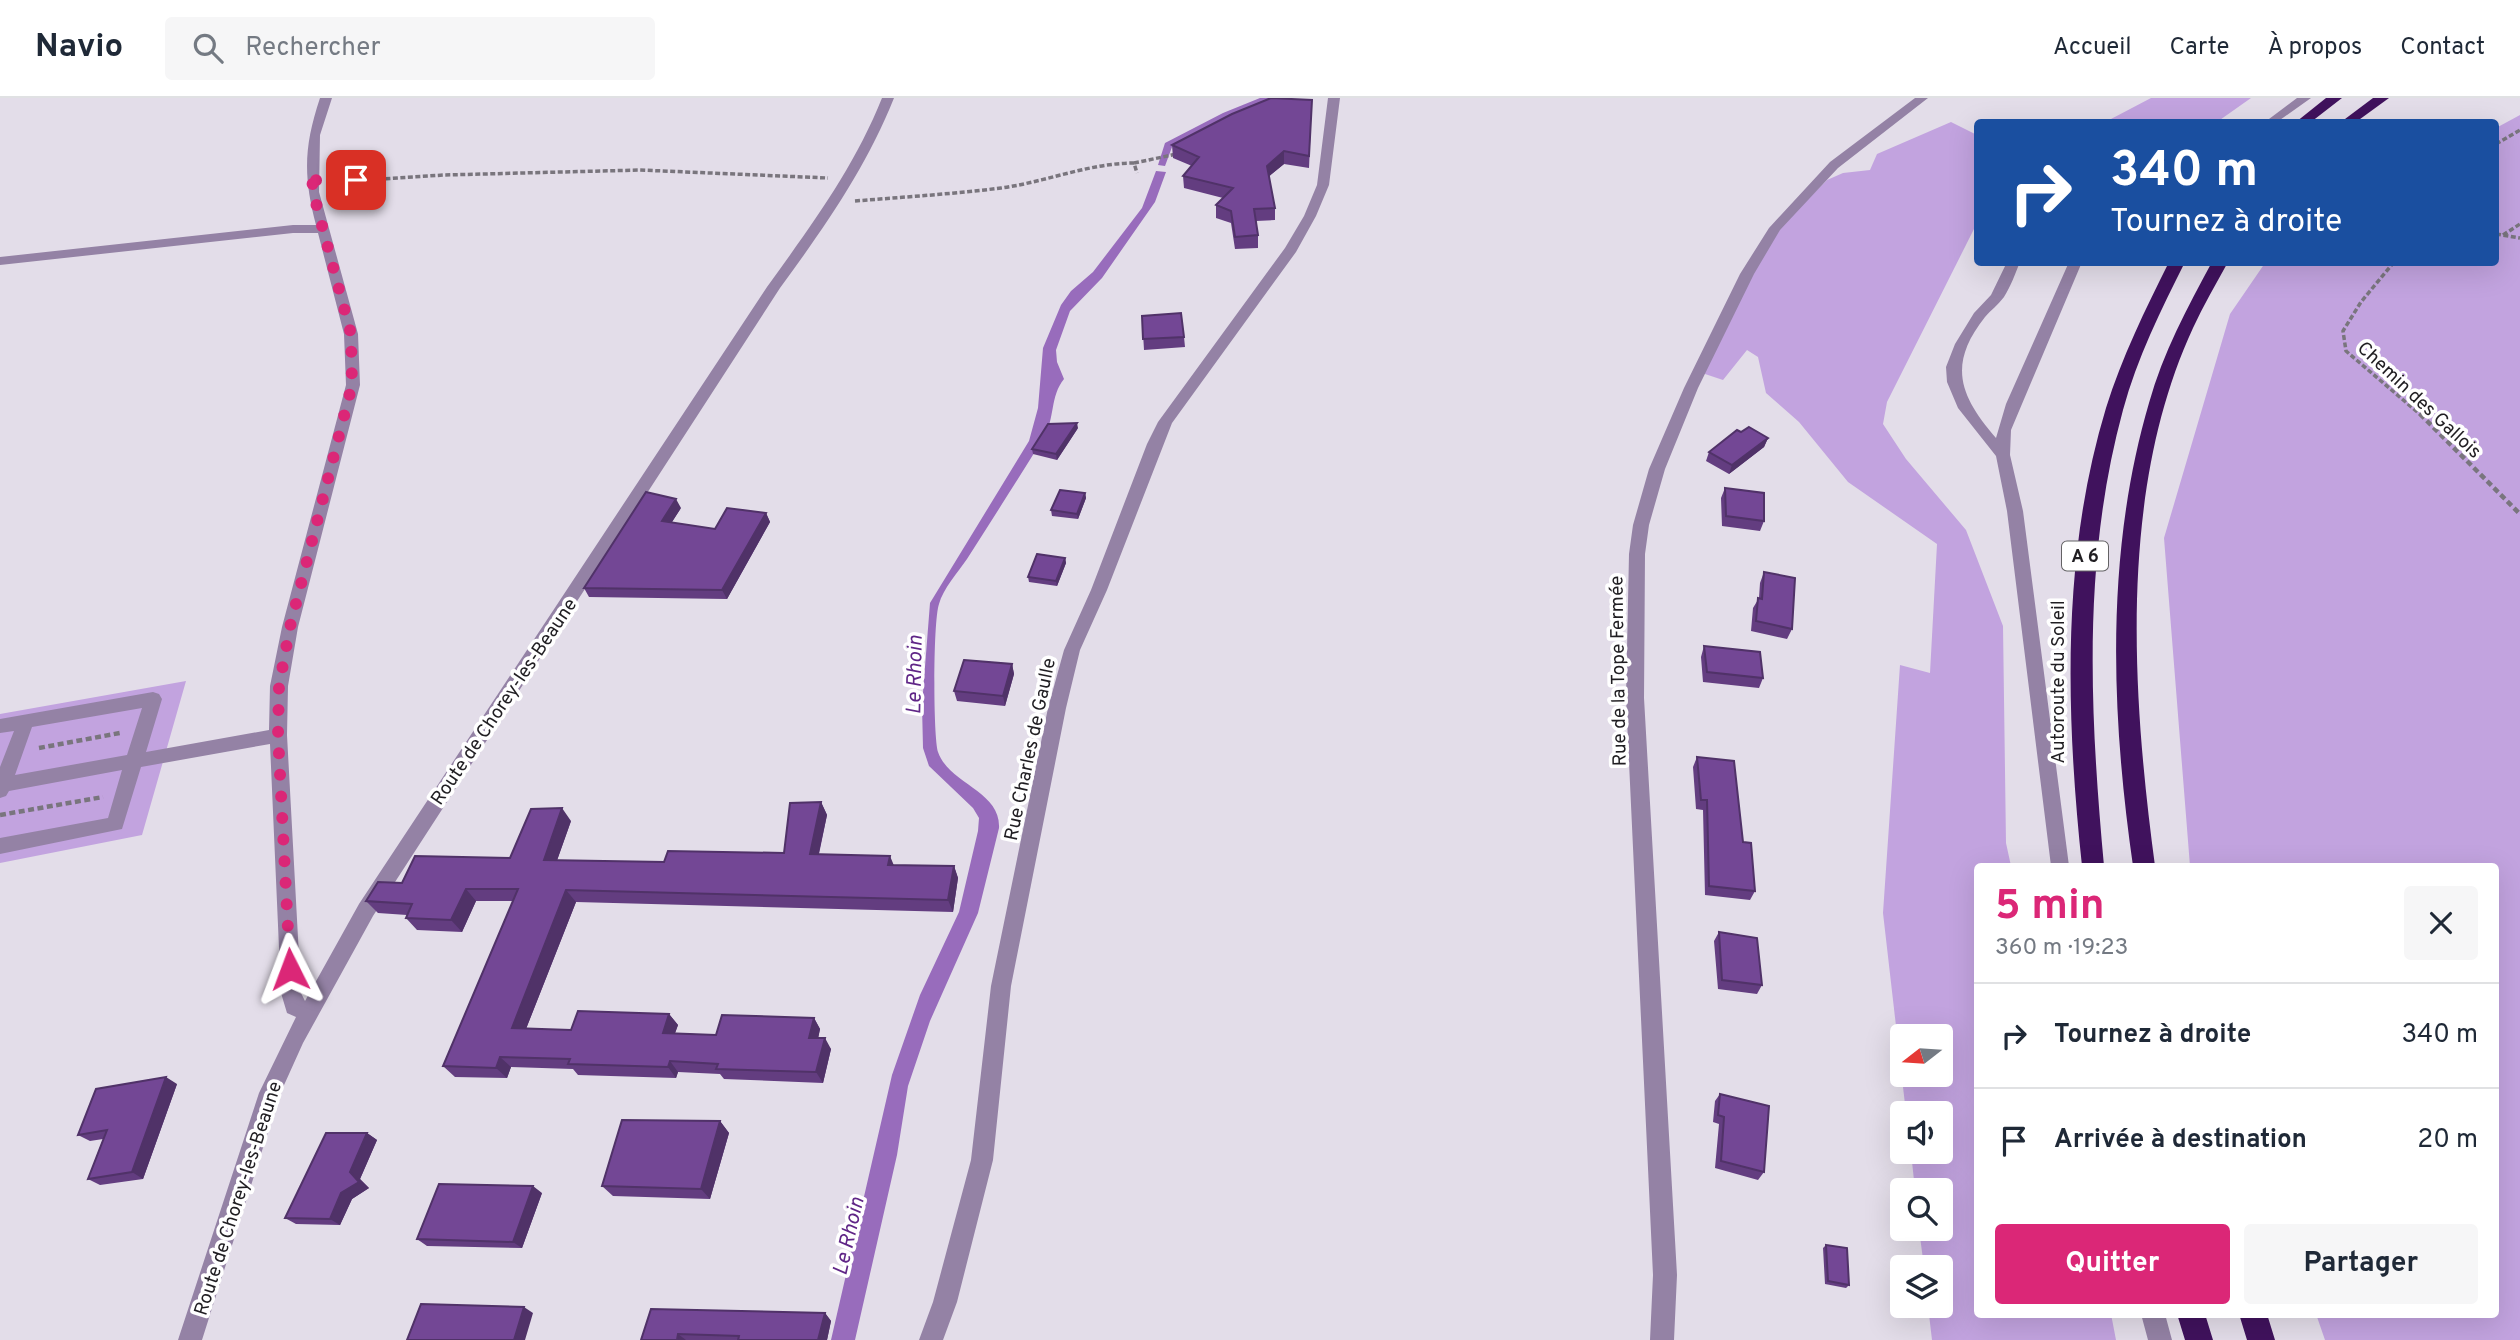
<!DOCTYPE html>
<html lang="fr">
<meta charset="utf-8">
<style>
:root{--surface:#fff;--page:#f6f6f7;--text:#1f2937;--muted:#747a83;--line:#e0e1e3;--accent:#db2777}
body{margin:0;font-family:Overpass,sans-serif;background:var(--page);color:var(--text);height:100vh;display:flex;flex-direction:column;font-size:26px;white-space:nowrap}
*{box-sizing:border-box;margin:0}
p{font-size:23px;color:var(--muted)}
.icon{flex:none;width:38px;height:38px;fill:none;stroke:currentColor;stroke-width:2;stroke-linecap:round;stroke-linejoin:round}
.map{position:relative;flex:1;overflow:hidden}
.side{position:absolute;left:1974px;top:765px;width:525px;height:455px;display:flex;flex-direction:column;background:var(--surface);border-radius:7px;box-shadow:0 7px 28px #0002}
.side>*{flex:none}
.top-card{position:absolute;left:1974px;top:21px;width:525px;height:147px;border-radius:7px;box-shadow:0 7px 28px #0002;background:#1a4fa0;color:#fff;overflow:hidden}
.needle{width:46px;rotate:253deg}
.tools{position:absolute;left:1890px;top:926px;display:grid;gap:14px}
.tools a{display:grid;place-items:center;width:63px;height:63px;border-radius:7px;background:var(--surface);box-shadow:0 7px 28px #0002;font-size:35px}
.pin{position:absolute;display:grid;place-items:center;width:60px;height:60px;color:#fff;margin:-30px;border-radius:14px;box-shadow:0 4px 10px #0006}
.me{position:absolute;width:77px;margin:-38px;rotate:357deg;stroke-linejoin:round;filter:drop-shadow(0 0 5px #0008)}
.turn{display:flex;align-items:center;gap:24px;height:147px;padding:0 21px;font-size:32px}
.turn .icon{width:91px;height:91px;stroke-width:2.5}
.turn b{display:block;font-size:49px;line-height:60px}
.round{display:grid;place-items:center;flex:none;width:74px;height:74px;border-radius:7px;background:var(--page)}
.headline{display:flex;align-items:center;justify-content:space-between;height:119px;padding:0 21px}
h1{font-size:42px;font-weight:700;line-height:52px;color:var(--accent)}
.primary-button{display:flex;gap:14px;margin-top:auto;padding:14px 21px}
.primary-button a{flex:1;height:80px;border-radius:7px;background:var(--accent);color:#fff;font-size:28px;font-weight:700;line-height:80px;text-align:center}
.primary-button a+a{background:var(--page);color:var(--text)}
ul{padding:0;list-style:none}
li{display:flex;align-items:center;gap:21px;height:105px;padding:0 21px;border-top:2px solid var(--line)}
li div{flex:1}
li b{display:block;font-size:26px}
li em{font-style:normal}
header{display:flex;align-items:center;gap:42px;box-sizing:border-box;height:98px;padding:0 35px;background:var(--surface);border-bottom:2px solid var(--line)}
header strong{font-size:33px}
nav{display:flex;gap:38px;margin-inline-start:auto;font-size:24px}
.search{width:490px;height:63px;background:var(--page);display:flex;align-items:center;gap:18px;box-sizing:border-box;padding:0 24px;border-radius:7px;color:var(--muted);font-size:26px}
.map>svg:first-child{display:block}
.green{fill:#c2a3df;fill-rule:evenodd}
.water{fill:#986cbc}
.lines{fill:none;stroke-linecap:round;stroke-linejoin:round}
.path-far1{stroke:#79757d;stroke-width:3.5;stroke-dasharray:5 2.5;stroke-linecap:butt}
.path{stroke:#79757d;stroke-width:4.5;stroke-dasharray:6 3.5;stroke-linecap:butt}
.minor{fill:#9482a5;fill-rule:evenodd}
.highway{fill:#40125d;fill-rule:evenodd}
.wall{fill:#633d80}
.shaded-wall{fill:#503268}
.building{fill:#734795;stroke:#503268;stroke-width:2}
.route{stroke:#db2777;stroke-width:12;stroke-dasharray:0 21.6}
.labels{text-anchor:middle;stroke-width:7;stroke-linejoin:round;paint-order:stroke}
.shield{fill:#fff;stroke:#636264;stroke-width:2}
.shield-label{font-size:18px;font-weight:bold;fill:#201e22}
.street-label{font-size:19px;fill:#201e22;stroke:#fff}
.water-label{font-size:21px;font-style:italic;fill:#602687;stroke:#fff}
</style>
<header>
<strong>Navio</strong>
<div class="search"><svg class="icon" aria-label="search" viewBox="0 0 24 24"><circle cx="10" cy="10" r="6"/><path d="M15 15l6 6"/></svg>Rechercher</div>
<nav><a>Accueil</a><a>Carte</a><a>À propos</a><a>Contact</a></nav>
</header>
<div class="map">
<svg width="2520" height="1242" viewBox="0 0 2520 1242">
<rect width="100%" height="100%" fill="#e3dde9"/>
<path class="green" d="M2151 0H2251L2217 24H2094L2111 21Z
M2520 17V1242H2325L2316 1216H2496V768H2190L2164 440 2230 216 2265 165 2496 164V30Z
M1951 24 1977 37V125L1887 304 1883 326 1906 361 1966 432 2003 528 2006 745 2011 768H1978V1216H2111L2116 1242H1932L1928 1208H1941V1169H1924L1919 1131 1941 1130V1092H1915L1911 1054H1941V1015H1906L1883 815 1900 567 1930 575 1937 446 1848 384 1799 324 1766 295 1758 259 1747 252 1723 282 1702 275 1774 135 1827 82 1843 75 1870 72 1877 56ZM1902 938H1941V976H1902Z
M186 583 142 737 0 765V616Z"/>
<path class="water" d="M1260 0H1288L1179 43 1172 49 1165 68 1158 67 1165 45 1223 15Z
M1156 73 1166 74 1155 104 1102 180 1070 213 1056 252 1057 264 1064 281C1050 298 1055 321 1044 339 1019 380 993 420 967 461 958 474 943 491 939 506 933 523 933 637 938 654 949 686 1001 693 999 730L978 815 930 923 908 988 897 1057 855 1242H831L892 977 920 897 959 814 978 733 979 720 973 710 929 668 923 650 922 607 930 505 1029 343 1038 310 1043 250 1061 207 1071 193 1093 174 1142 110Z"/>
<g class="lines">
<path class="path-far1" d="M2496 46 2520 32
M1134 65 1177 56
M333 84 444 77 640 72 828 80
M855 103C904 99 953 96 1001 90 1046 84 1089 65 1134 65L1137 75
M2496 136 2520 140
M2503 137 2520 126
M2394 164 2361 204 2343 233 2346 253 2422 318"/>
<path class="path" d="M2420 316 2520 416
M39 650 120 635
M0 717 103 699"/>
<path class="minor" d="M320 0H332L320 37 319 94 358 236 360 287 298 529 288 588 287 637 301 895 305 903 359 806 767 189C811 128 854 70 882 0H894C866 70 824 130 780 190L373 818 303 945 280 996 202 1242H178L259 995 296 919 287 915 281 895 270 646 141 669 122 731 0 756V740L108 720 122 672 9 693 6 698 0 700V669L14 633 0 635V621L153 594 159 596 162 601 146 654 269 632 270 588 282 529 346 287 344 236 318 135H293L0 167V159L293 127H316C303 78 304 48 320 0ZM142 610 127 657 15 677 32 629Z
M1328 0H1340L1329 87 1316 118 1296 154 1172 325 1107 492 1080 552 1066 610 1011 888 993 1062 957 1204 943 1242H919L933 1204 971 1062 991 888 1048 610 1064 552 1091 492 1147 346 1158 324 1285 150 1304 118 1317 87Z
M1915 0H1928L1838 70 1780 132 1754 176 1698 290 1665 371 1649 427 1645 456 1644 600 1677 1177 1674 1242H1650L1653 1177 1626 600 1629 456 1633 427 1649 371 1684 290 1740 176 1769 130 1830 64Z
M2297 0H2311L2277 24H2265Z
M2007 164H2020C2015 176 2011 188 2004 199 1998 207 1991 212 1985 219 1947 267 1960 298 1996 340L2006 306 2069 164H2082L2011 332 2010 357 2023 413 2069 768H2051L2007 413 1996 358 1958 310 1947 284 1946 269 1955 246 1974 215 1991 197Z
M2141 1216H2165L2172 1242H2148Z"/>
<path class="highway" d="M2326 0H2342L2311 24H2296Z
M2373 0H2389L2356 24H2341Z
M2169 164H2185C2161 212 2137 260 2123 312 2082 462 2090 615 2104 768H2082C2066 617 2061 458 2106 310 2122 259 2145 212 2169 164Z
M2212 164H2228C2216 186 2203 208 2193 230 2118 392 2132 596 2155 768H2133C2111 615 2105 455 2149 305 2163 255 2187 210 2212 164Z
M2177 1216H2205L2213 1242H2185Z
M2239 1216H2267L2275 1242H2247Z"/>
</g>
<path class="wall" d="M1312 2 1309 70 1284 66 1269 78 1275 110V122L1256 123 1258 137V150L1235 151 1231 125 1216 120V107L1223 100 1184 90 1183 78 1192 68 1173 60 1172 47Z
M1142 218 1184 239 1185 249 1144 252Z
M1078 330 1057 362 1033 356 1032 351Z
M1768 340 1764 349 1729 376 1706 363 1709 354Z
M1725 390 1764 423 1760 433 1722 428 1721 400Z
M1085 395 1086 400 1078 421 1052 418 1051 412Z
M681 410 671 425 715 431 766 415 770 424 727 501 589 499 584 490Z
M1065 460 1066 465 1057 488 1029 484 1028 479Z
M1764 474 1792 531 1787 541 1751 533 1753 510 1759 500 1760 485Z
M1704 548 1763 580 1759 590 1703 584 1701 559Z
M1012 566 1014 576 1005 608 957 603 954 593Z
M1697 659 1743 744 1755 793 1750 802 1705 797 1703 712 1696 711 1693 669Z
M821 704 827 717 819 756 894 767 954 768 958 780 953 814 576 804 526 931 571 932 669 916 678 927 675 935 716 937 814 920 820 931 818 940 831 951 823 985 724 981 720 976 678 974 676 980 578 977 573 971 511 969 507 980 455 979 443 968 513 803H476L462 834 417 832 406 820 407 817 378 815 366 803 402 785 510 760 571 723 557 762 664 764 784 755Z
M1719 834 1762 887 1757 896 1718 891 1714 843Z
M177 986 143 1081 100 1087 88 1081 103 1041 90 1043 78 1037Z
M1720 996 1764 1074 1758 1082 1715 1070 1719 1026 1713 1024 1715 1003Z
M720 1023 729 1035 710 1101 613 1098 602 1088Z
M367 1035 377 1042 360 1081 369 1090 352 1101 340 1127 296 1126 285 1120Z
M542 1095 522 1150 427 1148 417 1141Z
M1826 1147 1849 1187 1846 1190 1825 1186 1823 1150Z
M825 1215 831 1223 827 1242H641Z"/>
<path class="shaded-wall" d="M1284 53V66L1267 80V68Z
M1077 325 1078 330 1057 362 1056 356Z
M1768 340 1764 349 1729 376 1732 367Z
M1085 395 1086 400 1078 421 1077 416Z
M676 401 681 410 667 432 662 423Z
M766 415 770 424 727 501 722 492Z
M1065 460 1066 465 1057 488 1056 483Z
M1012 566 1014 576 1005 608 1003 598Z
M821 704 827 717 816 768 810 756Z
M562 710 571 723 553 774 544 762Z
M890 758 895 770 888 767Z
M954 768 958 780 953 814 948 802Z
M466 791 476 803 462 834 451 822Z
M566 792 576 804 522 941 512 930Z
M669 916 678 927 671 946 663 935Z
M814 920 820 931 816 951 809 940Z
M825 940 831 951 823 985 816 974Z
M500 959 511 969 507 980 496 970Z
M670 963 678 974 676 980 668 969Z
M166 979 177 986 143 1081 132 1074Z
M720 1023 729 1035 710 1101 701 1091Z
M367 1035 377 1042 360 1081 369 1090 352 1101 340 1127 330 1121Z
M533 1088 542 1095 522 1150 513 1144Z
M524 1209 533 1215 525 1242H514Z
M825 1215 831 1223 827 1242H818Z
M678 1236 686 1242H677Z"/>
<path class="building" d="M1271 0 1312 2 1309 58 1284 53 1267 68 1275 110 1254 111 1258 137 1235 139 1231 113 1216 107 1233 90 1183 78 1199 59 1172 47 1232 16Z
M1181 215 1184 239 1143 241 1142 218Z
M1077 325 1056 356 1032 351 1048 326Z
M1749 329 1768 340 1732 367 1709 354 1737 332 1741 334Z
M1725 390 1764 395V423L1726 418Z
M1060 392 1085 395 1077 416 1051 412Z
M646 394 676 401 662 423 715 431 727 410 766 415 722 492 584 490Z
M1037 456 1065 460 1056 483 1028 479Z
M1764 474 1795 480 1792 531 1756 523 1758 500 1762 501Z
M1704 548 1760 554 1763 580 1707 574Z
M964 562 1012 566 1003 598 954 593Z
M1697 659 1734 663 1743 744 1751 745 1755 793 1709 788 1707 702H1701Z
M821 704 810 756 890 758 888 767 954 768 948 802 566 792 512 930 571 932 578 913 669 916 663 935 716 937 722 917 814 920 809 940H825L816 974 716 971 718 966 670 963 668 969 568 966 570 961 500 959 496 970 443 968 518 791H466L451 822 406 820 412 806 366 803 378 784 402 785 415 758 510 760 531 711 562 710 544 762 664 764 668 753 784 755 790 705Z
M1719 834 1757 840 1762 887 1722 882Z
M166 979 132 1074 88 1081 107 1032 78 1037 96 991Z
M1720 996 1769 1008 1764 1074 1721 1063 1724 1019 1718 1017Z
M622 1022 720 1023 701 1091 602 1088Z
M326 1035H367L350 1074 359 1084 341 1095 330 1121 285 1120Z
M439 1086 533 1088 513 1144 417 1141Z
M1826 1147 1847 1150 1849 1187 1828 1183Z
M421 1206 524 1209 514 1242H407Z
M651 1211 825 1215 818 1242H738L739 1238 678 1236 677 1242H641Z"/>
<g class="lines">
<path class="route" d="M290 871 278 637 279 588 290 529 352 287 351 236 313 94 312 74 315 82 319 83 356 82"/>
</g>
<g class="labels">
<rect class="shield" x="2062" y="443.5" width="46" height="29" rx="5"/>
<g class="shield-label">
<text x="2085" y="464">A 6</text>
</g>
<g class="street-label">
<text transform="translate(2420 301) rotate(43)" y="7">Chemin des Gallois</text>
<text transform="translate(1617 573) rotate(-91)" y="7">Rue de la Tope Fermée</text>
<text transform="translate(2057 584) rotate(-90)" y="7">Autoroute du Soleil</text>
<text transform="translate(503 603) rotate(-56)" y="7">Route de Chorey-les-Beaune</text>
<text transform="translate(1029 651) rotate(-78)" y="7">Rue Charles de Gaulle</text>
<text transform="translate(237 1100) rotate(-72)" y="7">Route de Chorey-les-Beaune</text>
</g>
<g class="water-label">
<text transform="translate(914 577) rotate(-89)" y="7">Le Rhoin</text>
<text transform="translate(848 1138) rotate(-77)" y="7">Le Rhoin</text>
</g>
</g>
</svg>
<div class="tools">
<a><svg class="needle" viewBox="-14 -14 28 28"><path d="M0-13l5 13h-10z" fill="#e53935"/><path d="M0 13l5-13h-10z" fill="#747a83"/></svg></a>
<a><svg class="icon" aria-label="sound" viewBox="0 0 24 24"><path d="M4 9h4l5-4v14l-5-4H4zM17 9q2 3 0 6"/></svg></a>
<a><svg class="icon" aria-label="search" viewBox="0 0 24 24"><circle cx="10" cy="10" r="6"/><path d="M15 15l6 6"/></svg></a>
<a><svg class="icon" aria-label="layers" viewBox="0 0 24 24"><path d="M12 4l9 5-9 5-9-5zM3 14l9 5 9-5"/></svg></a>
</div>
<div class="pin" style="left:356px;top:82px;background:#d93025"><svg class="icon" aria-label="arrive" viewBox="0 0 24 24"><path d="M6 21V4h12l-3 4 3 4H6"/></svg></div>
<svg class="me" style="left:290px;top:871px" viewBox="-20 -20 40 40"><path d="M0-17L14 15 0 8-14 15z" fill="#db2777" stroke="#fff" stroke-width="4"/></svg>
<div class="top-card">
<div class="turn"><svg class="icon" aria-label="right" viewBox="0 0 24 24"><path d="M7 20v-9h11M14 6l5 5-5 5"/></svg><div><b>340 m</b>Tournez à droite</div></div>
</div>
<section class="side">
<div class="headline"><div><h1>5 min</h1><p>360 m · 19:23</p></div><a class="round"><svg class="icon" aria-label="close" viewBox="0 0 24 24"><path d="M6 6l12 12M18 6L6 18"/></svg></a></div>
<ul>
<li><svg class="icon" aria-label="right" viewBox="0 0 24 24"><path d="M7 20v-9h11M14 6l5 5-5 5"/></svg><div><b>Tournez à droite</b></div><em>340 m</em></li>
<li><svg class="icon" aria-label="arrive" viewBox="0 0 24 24"><path d="M6 21V4h12l-3 4 3 4H6"/></svg><div><b>Arrivée à destination</b></div><em>20 m</em></li>
</ul>
<div class="primary-button"><a>Quitter</a><a>Partager</a></div>
</section>
</div>
